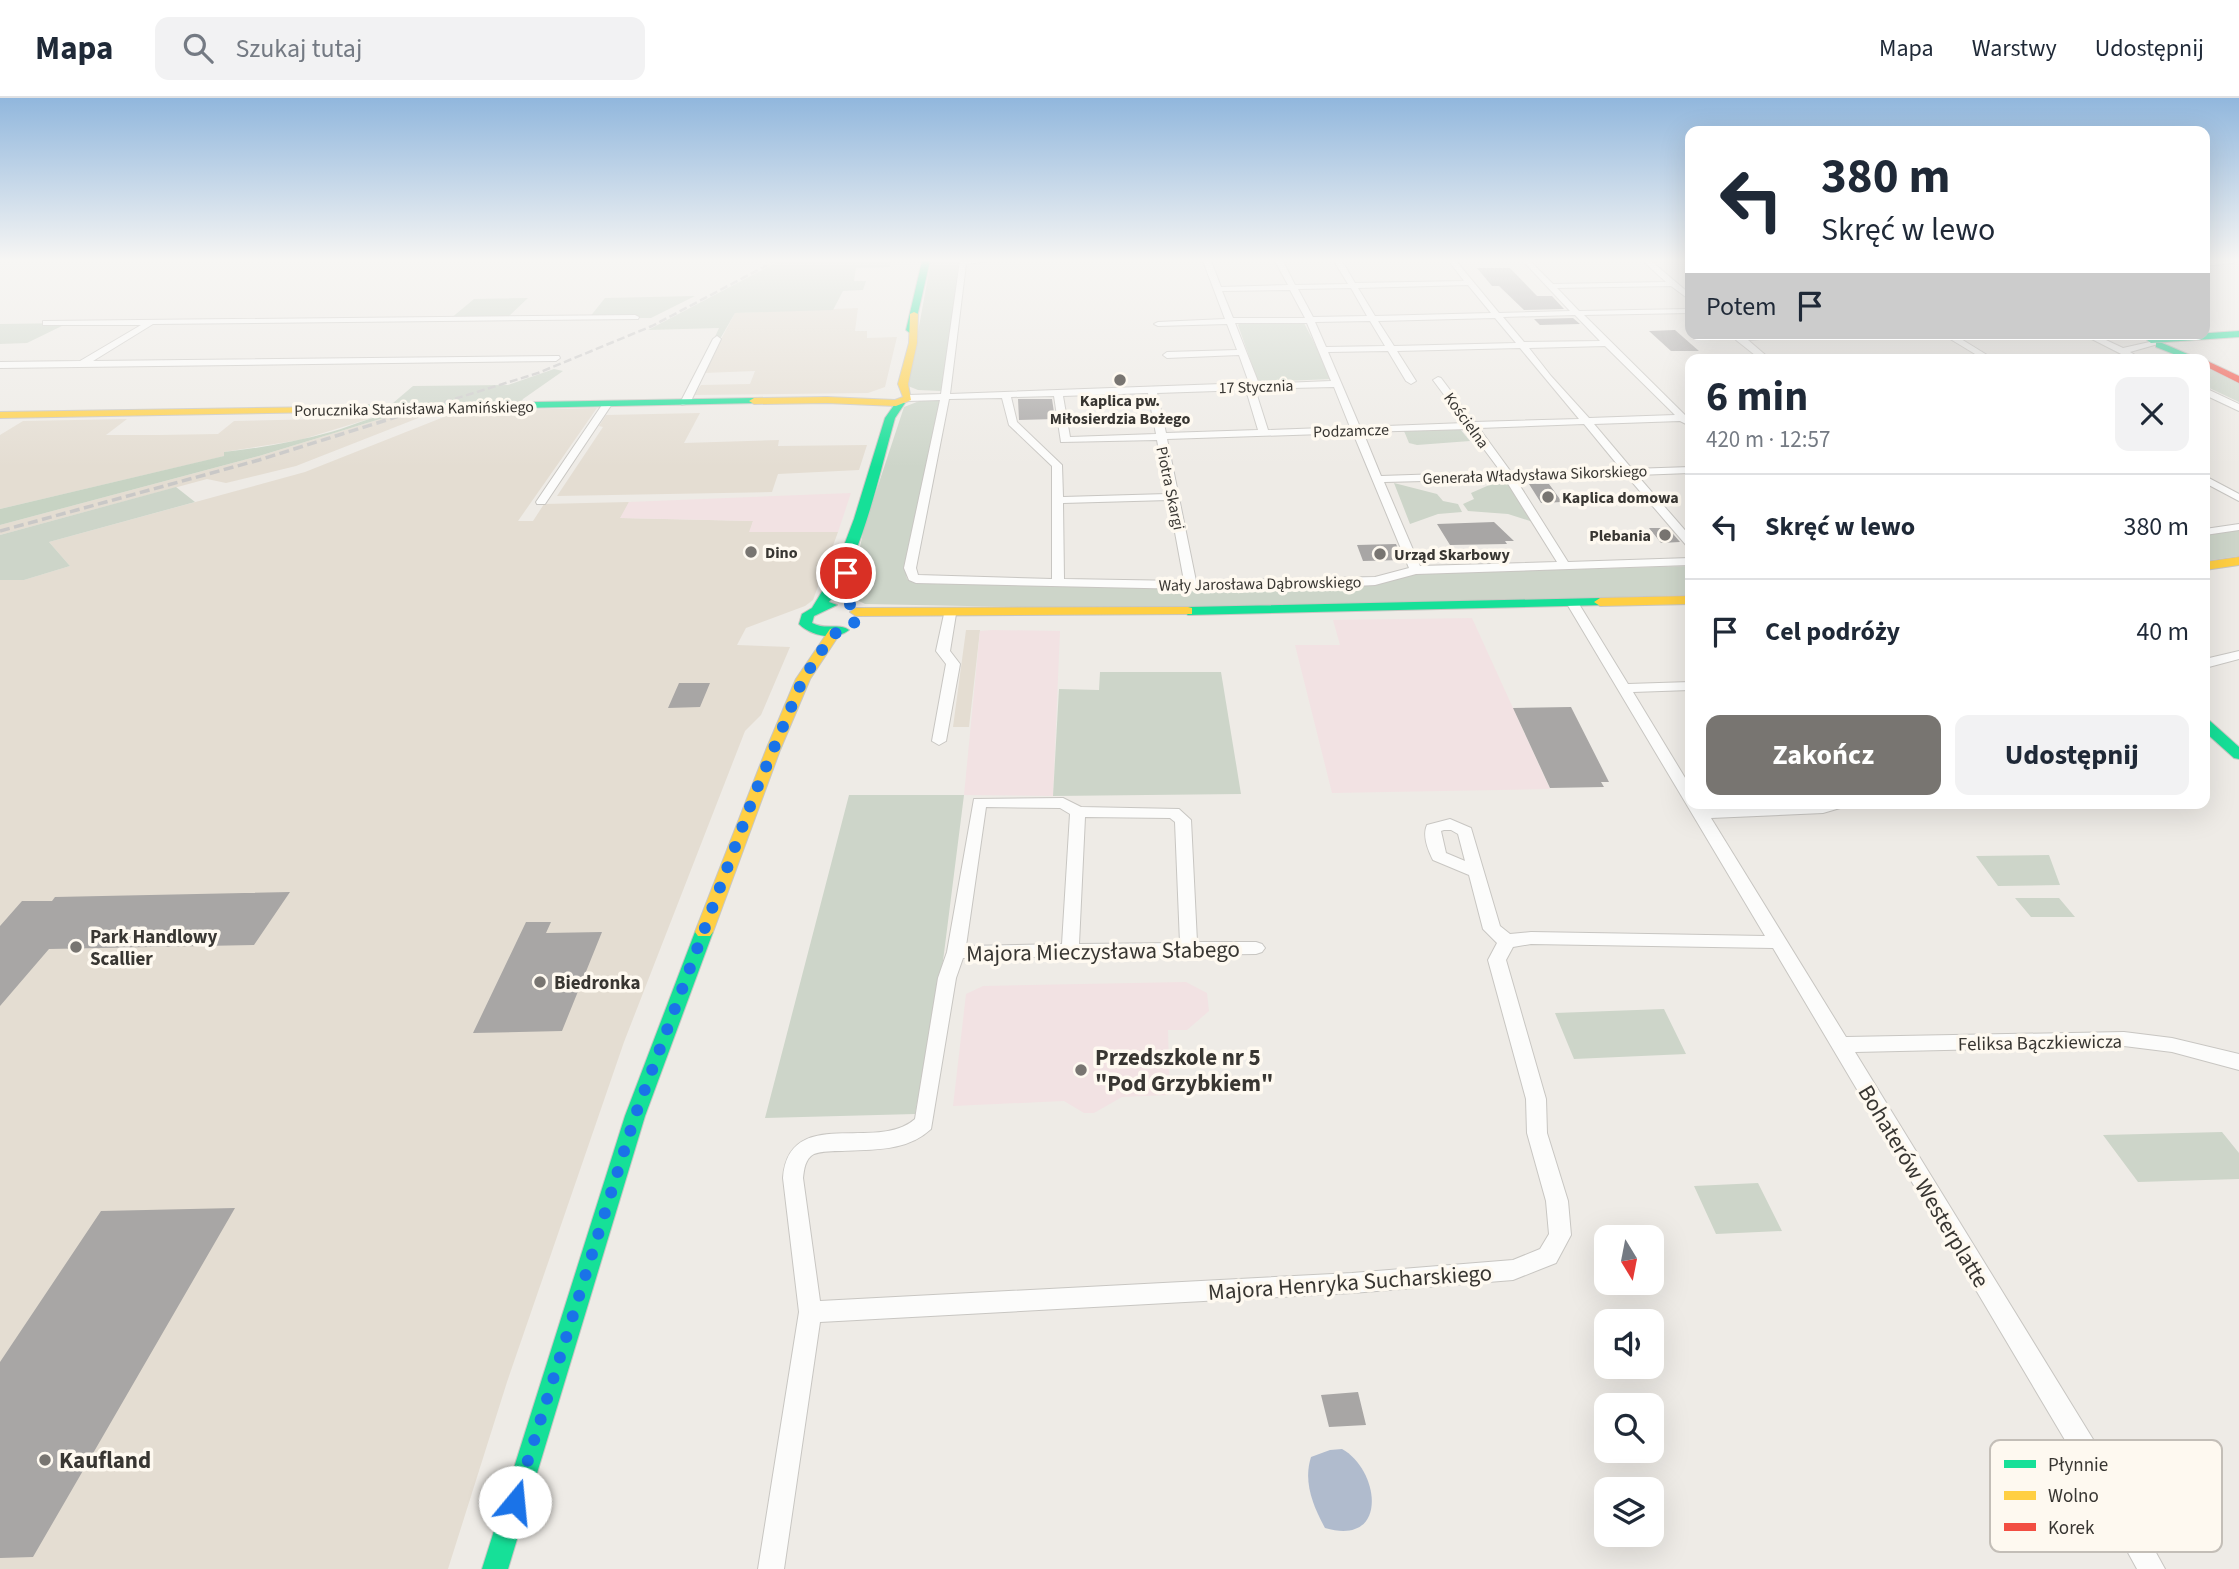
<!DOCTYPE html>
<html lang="pl">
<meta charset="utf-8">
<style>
:root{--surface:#fff;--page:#f2f2f3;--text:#1f2937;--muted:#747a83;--line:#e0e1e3;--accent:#787571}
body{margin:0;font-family:"Source Sans 3",sans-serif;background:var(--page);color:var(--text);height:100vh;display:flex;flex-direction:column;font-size:26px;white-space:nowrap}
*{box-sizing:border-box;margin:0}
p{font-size:23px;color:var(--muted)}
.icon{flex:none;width:38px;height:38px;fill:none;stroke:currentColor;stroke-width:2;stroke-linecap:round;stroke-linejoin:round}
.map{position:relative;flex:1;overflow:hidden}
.panel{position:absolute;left:1685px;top:256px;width:525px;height:455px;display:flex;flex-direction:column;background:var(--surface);border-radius:14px;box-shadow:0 7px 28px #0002}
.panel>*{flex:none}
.top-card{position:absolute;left:1685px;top:28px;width:525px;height:214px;border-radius:14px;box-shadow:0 7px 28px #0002;background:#fff;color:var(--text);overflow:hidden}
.needle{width:46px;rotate:170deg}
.fabs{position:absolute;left:1594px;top:1127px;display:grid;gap:14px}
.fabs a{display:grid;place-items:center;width:70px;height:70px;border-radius:14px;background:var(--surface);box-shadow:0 7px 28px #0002;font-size:35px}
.pin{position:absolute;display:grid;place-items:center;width:60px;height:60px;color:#fff;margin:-30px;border:4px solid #fff;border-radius:50%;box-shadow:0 2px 7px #0007}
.me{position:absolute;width:77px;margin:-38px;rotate:17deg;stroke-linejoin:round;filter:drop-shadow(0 0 5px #0008)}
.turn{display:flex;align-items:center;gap:24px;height:147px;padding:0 21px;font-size:32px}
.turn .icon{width:91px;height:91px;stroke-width:2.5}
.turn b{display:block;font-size:49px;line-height:60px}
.then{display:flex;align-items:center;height:66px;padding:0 21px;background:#0003;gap:14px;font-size:26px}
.round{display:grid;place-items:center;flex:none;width:74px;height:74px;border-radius:14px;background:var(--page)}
.overview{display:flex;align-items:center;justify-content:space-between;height:119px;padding:0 21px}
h1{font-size:42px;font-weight:700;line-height:52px}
.cta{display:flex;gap:14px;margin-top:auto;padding:14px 21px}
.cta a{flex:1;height:80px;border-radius:14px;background:var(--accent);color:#fff;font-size:28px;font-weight:700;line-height:80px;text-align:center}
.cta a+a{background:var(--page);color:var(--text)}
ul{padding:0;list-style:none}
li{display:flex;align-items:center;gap:21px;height:105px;padding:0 21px;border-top:2px solid var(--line)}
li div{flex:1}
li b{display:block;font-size:26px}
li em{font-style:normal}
header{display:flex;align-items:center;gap:42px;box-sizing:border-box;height:98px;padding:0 35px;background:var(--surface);border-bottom:2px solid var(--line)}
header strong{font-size:33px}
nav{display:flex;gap:38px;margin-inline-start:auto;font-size:24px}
.search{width:490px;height:63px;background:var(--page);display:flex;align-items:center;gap:18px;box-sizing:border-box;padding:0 24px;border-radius:14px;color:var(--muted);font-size:26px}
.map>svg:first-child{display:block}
.built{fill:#e4ddd2}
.education{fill:#f2e2e3}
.green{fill:#cdd5c9}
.forest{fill:#c7d3c3}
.water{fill:#b0bbcd}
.building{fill:#a8a6a5}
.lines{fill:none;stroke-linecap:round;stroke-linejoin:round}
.street-casing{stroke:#c8c6c2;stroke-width:2}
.fast-casing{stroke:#c8c6c2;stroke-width:2}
.slow-casing{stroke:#c8c6c2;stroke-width:2}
.jam-casing{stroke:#c8c6c2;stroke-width:2}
.street{fill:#fcfcfb;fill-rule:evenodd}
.fast{fill:#16e098;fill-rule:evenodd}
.slow{fill:#ffcf43;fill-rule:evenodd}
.jam{fill:#f24e42;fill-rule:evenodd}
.rail-far1{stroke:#c9c8c7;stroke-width:2.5;stroke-dasharray:8 3.5;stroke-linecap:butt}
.rail{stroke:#c9c8c7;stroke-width:3.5;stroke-dasharray:10 4.5;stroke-linecap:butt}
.route{stroke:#1a73e8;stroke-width:12;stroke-dasharray:0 21.6}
.poi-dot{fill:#787571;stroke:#fef9f0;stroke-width:2.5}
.labels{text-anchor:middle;stroke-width:7;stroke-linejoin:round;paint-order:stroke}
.far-street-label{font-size:16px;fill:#383632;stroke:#fef9f0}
.far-poi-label{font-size:16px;font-weight:bold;fill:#383632;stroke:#fef9f0;text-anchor:start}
.poi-label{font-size:19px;font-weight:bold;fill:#383632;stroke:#fef9f0;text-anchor:start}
.street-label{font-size:19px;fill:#383632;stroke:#fef9f0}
.near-street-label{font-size:23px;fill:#383632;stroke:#fef9f0}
.near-poi-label{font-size:23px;font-weight:bold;fill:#383632;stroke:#fef9f0;text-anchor:start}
.key{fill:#fef9f0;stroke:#c3beb7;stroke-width:2}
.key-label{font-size:19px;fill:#383632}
</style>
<header>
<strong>Mapa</strong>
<div class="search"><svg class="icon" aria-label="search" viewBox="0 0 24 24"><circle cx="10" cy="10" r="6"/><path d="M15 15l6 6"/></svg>Szukaj tutaj</div>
<nav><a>Mapa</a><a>Warstwy</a><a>Udostępnij</a></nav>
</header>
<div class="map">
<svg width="2239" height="1471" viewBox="0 0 2239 1471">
<rect width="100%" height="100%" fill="#eeebe6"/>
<path class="built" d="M858 210 855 233H867V240L897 239 885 289 868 295 694 297 701 287 750 286 755 273 703 275 735 215Z
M597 310 518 423H533L544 406 629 404 621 420 753 423 750 434H838L813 502 805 508 746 530 737 547 790 549 761 617 745 633 624 944 507 1284 448 1471H0V482H24L70 468 49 444 305 374 459 313Z
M403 314H425L426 317 296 368 226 385 207 381 0 437V427L259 358Z
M700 315 684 345 779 342 778 348 867 347 859 372 778 376 772 394 557 398 603 329 599 328 606 317Z
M372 320 300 342 224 354 225 358 0 411V337L23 323 127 321 106 337H159L218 336 234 323Z
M966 532H980L969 629H953Z"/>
<path class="education" d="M851 395 838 434H749L753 423 620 420 629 404Z
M1472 520 1550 691 1332 695 1295 547H1340L1333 522Z
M992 532 1060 533 1053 698 964 697 980 533Z
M1186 884 1207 895 1209 913 1187 932H1168L1170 997 1122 999 1094 1015H1084L1064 1003 953 1008 966 896 983 888Z"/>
<path class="green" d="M779 163H891L890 169 856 170 854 183H866L863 192 843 193 833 212 735 215 720 241H714L719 230 648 232Z
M931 163H963L941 293 918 292 908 288Z
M695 198 651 220H589L605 200Z
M528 200 507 220 450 221 474 201Z
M68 225 27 245 0 246V226Z
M1240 225H1304L1333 281 1258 284 1238 227Z
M2205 269 2239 286V304L2205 288Z
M554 271 563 273 523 301 519 308 386 311 413 288 508 287Z
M941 301 905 469 907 481 921 486 1355 487 1416 476 1690 468V497L1297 509 1071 510 865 506 859 503 860 473H855L864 430 904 309 922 302Z
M1460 331 1470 343 1417 347 1409 345 1404 333Z
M1503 381 1506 382 1533 424 1508 416 1468 413 1463 406 1474 401 1471 395Z
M1394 385 1437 396 1443 403 1458 406 1462 414 1438 416 1410 426Z
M176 389 195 404 49 444 70 468 24 482H0V437Z
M2239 431V458L2205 463V437Z
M1100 574H1221L1241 696 1053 698 1059 591 1099 592Z
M849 697H964L943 863 915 1016 765 1020Z
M2049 757 2060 787 1998 788 1976 758Z
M2015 800H2059L2075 819H2031Z
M1664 911 1686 956 1574 961 1555 915Z
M2222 1034 2239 1055V1081L2138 1084 2103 1037Z
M1758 1085 1782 1133 1716 1136 1694 1088Z"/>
<path class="forest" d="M403 314 259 358 0 427V411L224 358V354C260 350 295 344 331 334 356 327 378 315 403 314Z"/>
<path class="water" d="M1342 1351C1380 1372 1389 1449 1325 1430 1313 1408 1303 1384 1311 1359L1330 1352Z"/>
<path class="building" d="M1477 170H1510L1537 198H1552L1564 211 1524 212 1499 188H1492Z
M1573 220 1580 226 1540 227 1534 221Z
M1675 232 1699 253H1671L1649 233Z
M1018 301H1052L1055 321 1019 322Z
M1529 386H1549L1562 404 1541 405Z
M1494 424 1514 443H1505L1507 446 1450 447 1437 426Z
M1649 430H1668L1680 444 1661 445Z
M1396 446 1403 462 1363 463 1357 447Z
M679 585H710L700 609 668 610Z
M1571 609 1609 684H1601L1604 689 1550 690 1513 610Z
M290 794 254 847 49 851 0 908V828L22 803H52L55 799Z
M526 824H551L546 835 602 834 562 933 473 935Z
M235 1110 33 1459 0 1460V1264L101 1113Z
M1358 1294 1366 1327 1329 1329 1321 1297Z"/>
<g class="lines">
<g class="street-casing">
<path id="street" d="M960 163H990L966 166 950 296 1249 285 1239 257 1167 260 1163 257 1167 254 1237 252 1227 226 1158 228 1154 226 1158 224 1225 221 1203 163H1211L1221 189 1288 187 1275 163H1283L1295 187 1348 186 1334 163H1342L1355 185 1464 183 1449 163H1456L1499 215 1570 213 1523 163H1530L1553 186 1666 184 1643 163H1651L1690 196V202L1671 188 1557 190 1579 213 1690 211V215L1584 217 1690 322 1686 326 1680 323 1594 326 1632 371 1690 369V375L1637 377 1690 438V448L1686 447 1626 377 1515 380 1568 464 1690 460V467L1416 476 1375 487 1355 488 1191 491 916 485 909 482 904 470 940 302 908 303 903 300 908 297 941 296ZM1468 187 1491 215 1375 218 1358 190ZM1351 190 1367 218 1313 219 1298 191ZM1290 192 1305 220H1233L1222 193ZM1575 217 1600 243 1524 244 1503 219ZM1495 220 1516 245 1394 248 1378 223ZM1370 223 1385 248 1326 249 1315 224ZM1235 225H1307L1331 283 1259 286ZM1605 248 1675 317 1589 320 1551 278 1529 250ZM1520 250 1579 321 1474 324 1441 280 1438 279 1433 282 1465 325 1360 329 1328 254 1388 253 1406 283 1411 286 1416 283 1397 253ZM1334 289 1350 329 1268 332 1255 291ZM1246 292 1258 332 1166 335 1157 295ZM1148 295 1156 336 1070 339 1063 298ZM1054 298 1061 344 1157 342 1167 396 1063 399 1062 367 1017 324 1011 299ZM1002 300 1009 327 1052 368V481L918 477 916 470 949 301ZM1584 326 1621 371 1511 374 1479 330ZM1469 331 1501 374 1381 378 1363 334ZM1353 335 1409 470 1375 479 1196 483 1167 341ZM1505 381 1557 464 1420 468 1384 384ZM1169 402 1184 483 1064 481 1063 405Z
M2236 163 2233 165 2205 168V164Z
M635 217 639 219 638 221 153 226 93 263 559 258 560 260 556 263 0 270V264L80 263 141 227H43V223H46Z
M1735 236 1742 237 1821 236 1748 242 1770 261H1760L1736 242Z
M1942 236H1953L1987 257 1980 259Z
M2082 236H2093L2123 250 2154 243 2158 246 2130 254 2142 261H2131Z
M717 238 721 241 690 305 682 307 680 305 713 241Z
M2205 290 2239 306V313L2205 297Z
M604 304 612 306 545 406H537L536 404Z
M2205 378 2239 396V403L2205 385Z
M2239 426V432L2205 437V431Z
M1573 502 1579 506 1628 586 1690 584V592L1633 594 1690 688V705H1702L1705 710 1849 705 1847 708 1823 715 1711 720 1846 939 2124 934 2172 940 2239 956V972L2172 954 2124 948 1855 954 2099 1351 2165 1471H2137L2081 1369 1773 850 1531 846 1513 849 1506 862 1546 1001 1547 1035 1568 1103 1571 1137 1556 1165 1513 1182 1352 1195 820 1224 784 1471H758L799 1214 783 1080C789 1006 877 1055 915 1021L938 880 947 854 974 701 1063 700 1081 709 1179 711 1191 722 1197 844H1256L1262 846 1265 850 1262 854 1256 856 963 860 956 880 931 1031C906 1054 874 1051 842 1053 833 1053 822 1053 814 1056 805 1061 804 1071 803 1080L820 1203 1352 1175 1513 1162 1540 1151 1549 1136 1546 1103 1527 1035 1526 1001 1488 862 1497 845 1483 831 1469 777 1433 762C1428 752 1422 738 1427 727L1450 721 1471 730 1500 828 1510 836 1531 834 1765 838 1567 506ZM986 709 1060 710 1070 716 1062 846 966 848ZM1085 719 1170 720 1175 724 1180 845 1079 846ZM1444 732H1451L1458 736 1465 763 1446 755 1441 733Z
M950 512 956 516 950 553 960 566 946 643 939 647 932 643 946 566 936 553 944 516Z
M2239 553V561L2205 570V561Z"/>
</g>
<g class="fast-casing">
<path id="fast" d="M922 163H930L914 232 910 235 906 232Z
M2239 233V239L2151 245 2147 242 2151 239Z
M2156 245H2162L2199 261H2186L2156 249Z
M754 300 757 301V305L323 314 318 311 323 308Z
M897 303 905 305 895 320C879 376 863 457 829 504L837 507 814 518 812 525C827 533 839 524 849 532 835 543 811 538 799 526L802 516 812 510 834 474 854 421 885 320Z
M1600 500 1606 504 1604 507 1188 517 1182 513 1188 509Z
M2205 622 2210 623 2239 649V661L2234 660 2205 634Z
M704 828 710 830 713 834 645 1018 508 1471H482L625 1018 695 834 698 830Z"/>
</g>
<g class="slow-casing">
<path id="slow" d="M914 214 918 216 917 245 908 286 911 302 896 308 827 305 754 306 749 303 754 300 827 299 895 302 903 299 898 286 909 245 910 216Z
M326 309 328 311 323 314 0 320V314Z
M2239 459V467L2205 472V464Z
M1690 498V506L1600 508 1594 504 1600 500Z
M1188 509 1192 510V516L856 518 850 514 856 510Z
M835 530 841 534 810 581 780 652 713 834 710 838H698L695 834 766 652 796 581 830 531Z"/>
</g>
<g class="jam-casing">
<path id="jam" d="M2205 262 2239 278V285L2205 268Z"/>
</g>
<use href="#street" class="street"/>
<use href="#fast" class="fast"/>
<use href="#slow" class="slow"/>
<use href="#jam" class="jam"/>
<path class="rail-far1" d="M422 311 538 275 652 228 775 163"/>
<path class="rail" d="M0 433 259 362 428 309"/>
</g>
<linearGradient id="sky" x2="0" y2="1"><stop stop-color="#91b7dd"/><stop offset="0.44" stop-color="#f7f6f4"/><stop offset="1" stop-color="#f7f6f4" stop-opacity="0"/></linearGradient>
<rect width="2239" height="369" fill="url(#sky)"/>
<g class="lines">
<path class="route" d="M515 1404 635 1018 755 695 803 581 830 540C838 531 851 531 857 521V516L847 502 846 475"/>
</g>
<g class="poi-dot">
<circle cx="1120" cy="282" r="7"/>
<circle cx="1548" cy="399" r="7"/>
<circle cx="1665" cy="437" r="7"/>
<circle cx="751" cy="454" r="7"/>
<circle cx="1380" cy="456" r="7"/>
<circle cx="76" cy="849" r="7"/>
<circle cx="540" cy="884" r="7"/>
<circle cx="1081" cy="972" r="7"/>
<circle cx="45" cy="1362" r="7"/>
</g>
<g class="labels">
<g class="far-street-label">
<text transform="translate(1256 288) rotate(-2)" y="6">17 Stycznia</text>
<text transform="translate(414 310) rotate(-1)" y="6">Porucznika Stanisława Kamińskiego</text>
<text transform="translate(1467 322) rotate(54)" y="6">Kościelna</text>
<text transform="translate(1351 332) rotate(-2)" y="6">Podzamcze</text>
<text transform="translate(1535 376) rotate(-2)" y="6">Generała Władysława Sikorskiego</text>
<text transform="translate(1171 390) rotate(78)" y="6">Piotra Skargi</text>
<text transform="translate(1260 485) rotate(-1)" y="6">Wały Jarosława Dąbrowskiego</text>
</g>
<g class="far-poi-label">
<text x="1120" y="308" text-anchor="middle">Kaplica pw.<tspan x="1120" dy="18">Miłosierdzia Bożego</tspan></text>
<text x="1562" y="405">Kaplica domowa</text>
<text x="1651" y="443" text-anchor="end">Plebania</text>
<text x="765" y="460">Dino</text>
<text x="1394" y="462">Urząd Skarbowy</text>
</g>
<g class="poi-label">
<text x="90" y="845">Park Handlowy<tspan x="90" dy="22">Scallier</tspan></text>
<text x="554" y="891">Biedronka</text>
</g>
<g class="street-label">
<text transform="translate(2040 944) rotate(-1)" y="7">Feliksa Bączkiewicza</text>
</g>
<g class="near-street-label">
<text transform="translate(1103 853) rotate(-1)" y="8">Majora Mieczysława Słabego</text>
<text transform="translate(1924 1088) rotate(59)" y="8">Bohaterów Westerplatte</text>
<text transform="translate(1350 1184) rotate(-4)" y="8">Majora Henryka Sucharskiego</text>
</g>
<g class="near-poi-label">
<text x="1095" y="967">Przedszkole nr 5<tspan x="1095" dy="26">"Pod Grzybkiem"</tspan></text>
<text x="59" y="1370">Kaufland</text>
</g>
</g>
<rect x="1990" y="1342" width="232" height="112" rx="10" class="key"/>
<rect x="2004" y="1362" width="32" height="8" fill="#16e098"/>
<rect x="2004" y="1393" width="32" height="9" fill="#ffcf43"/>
<rect x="2004" y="1425" width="32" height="8" fill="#f24e42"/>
<g class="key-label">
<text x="2048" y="1373">Płynnie</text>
<text x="2048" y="1404">Wolno</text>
<text x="2048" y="1436">Korek</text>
</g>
</svg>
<div class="fabs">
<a><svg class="needle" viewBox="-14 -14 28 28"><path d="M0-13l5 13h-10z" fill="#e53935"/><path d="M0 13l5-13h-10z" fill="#747a83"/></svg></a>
<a><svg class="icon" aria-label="sound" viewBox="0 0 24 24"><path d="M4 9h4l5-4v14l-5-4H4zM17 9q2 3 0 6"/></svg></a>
<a><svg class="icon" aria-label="search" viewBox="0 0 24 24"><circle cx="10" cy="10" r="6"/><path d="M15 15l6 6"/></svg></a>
<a><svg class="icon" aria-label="layers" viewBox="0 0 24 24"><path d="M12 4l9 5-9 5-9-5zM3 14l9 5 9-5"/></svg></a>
</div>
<div class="pin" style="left:846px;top:475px;background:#d93025"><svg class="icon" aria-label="arrive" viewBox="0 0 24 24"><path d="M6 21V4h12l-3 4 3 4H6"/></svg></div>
<svg class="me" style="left:515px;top:1404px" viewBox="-20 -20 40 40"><circle r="19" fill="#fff"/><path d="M0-13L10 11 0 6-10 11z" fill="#1a73e8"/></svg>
<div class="top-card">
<div class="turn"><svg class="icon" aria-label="left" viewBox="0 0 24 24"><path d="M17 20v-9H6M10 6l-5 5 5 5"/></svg><div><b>380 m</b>Skręć w lewo</div></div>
<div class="then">Potem<svg class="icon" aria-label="arrive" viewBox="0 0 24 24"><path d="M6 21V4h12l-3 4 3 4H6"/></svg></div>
</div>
<section class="panel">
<div class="overview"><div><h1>6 min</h1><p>420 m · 12:57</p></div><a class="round"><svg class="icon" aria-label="close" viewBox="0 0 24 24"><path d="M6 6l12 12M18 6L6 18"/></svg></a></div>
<ul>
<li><svg class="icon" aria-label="left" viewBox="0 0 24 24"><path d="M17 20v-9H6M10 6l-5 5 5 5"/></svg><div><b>Skręć w lewo</b></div><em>380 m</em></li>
<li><svg class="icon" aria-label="arrive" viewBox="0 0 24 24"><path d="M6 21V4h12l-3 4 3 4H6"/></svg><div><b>Cel podróży</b></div><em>40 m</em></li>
</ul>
<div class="cta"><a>Zakończ</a><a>Udostępnij</a></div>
</section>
</div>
